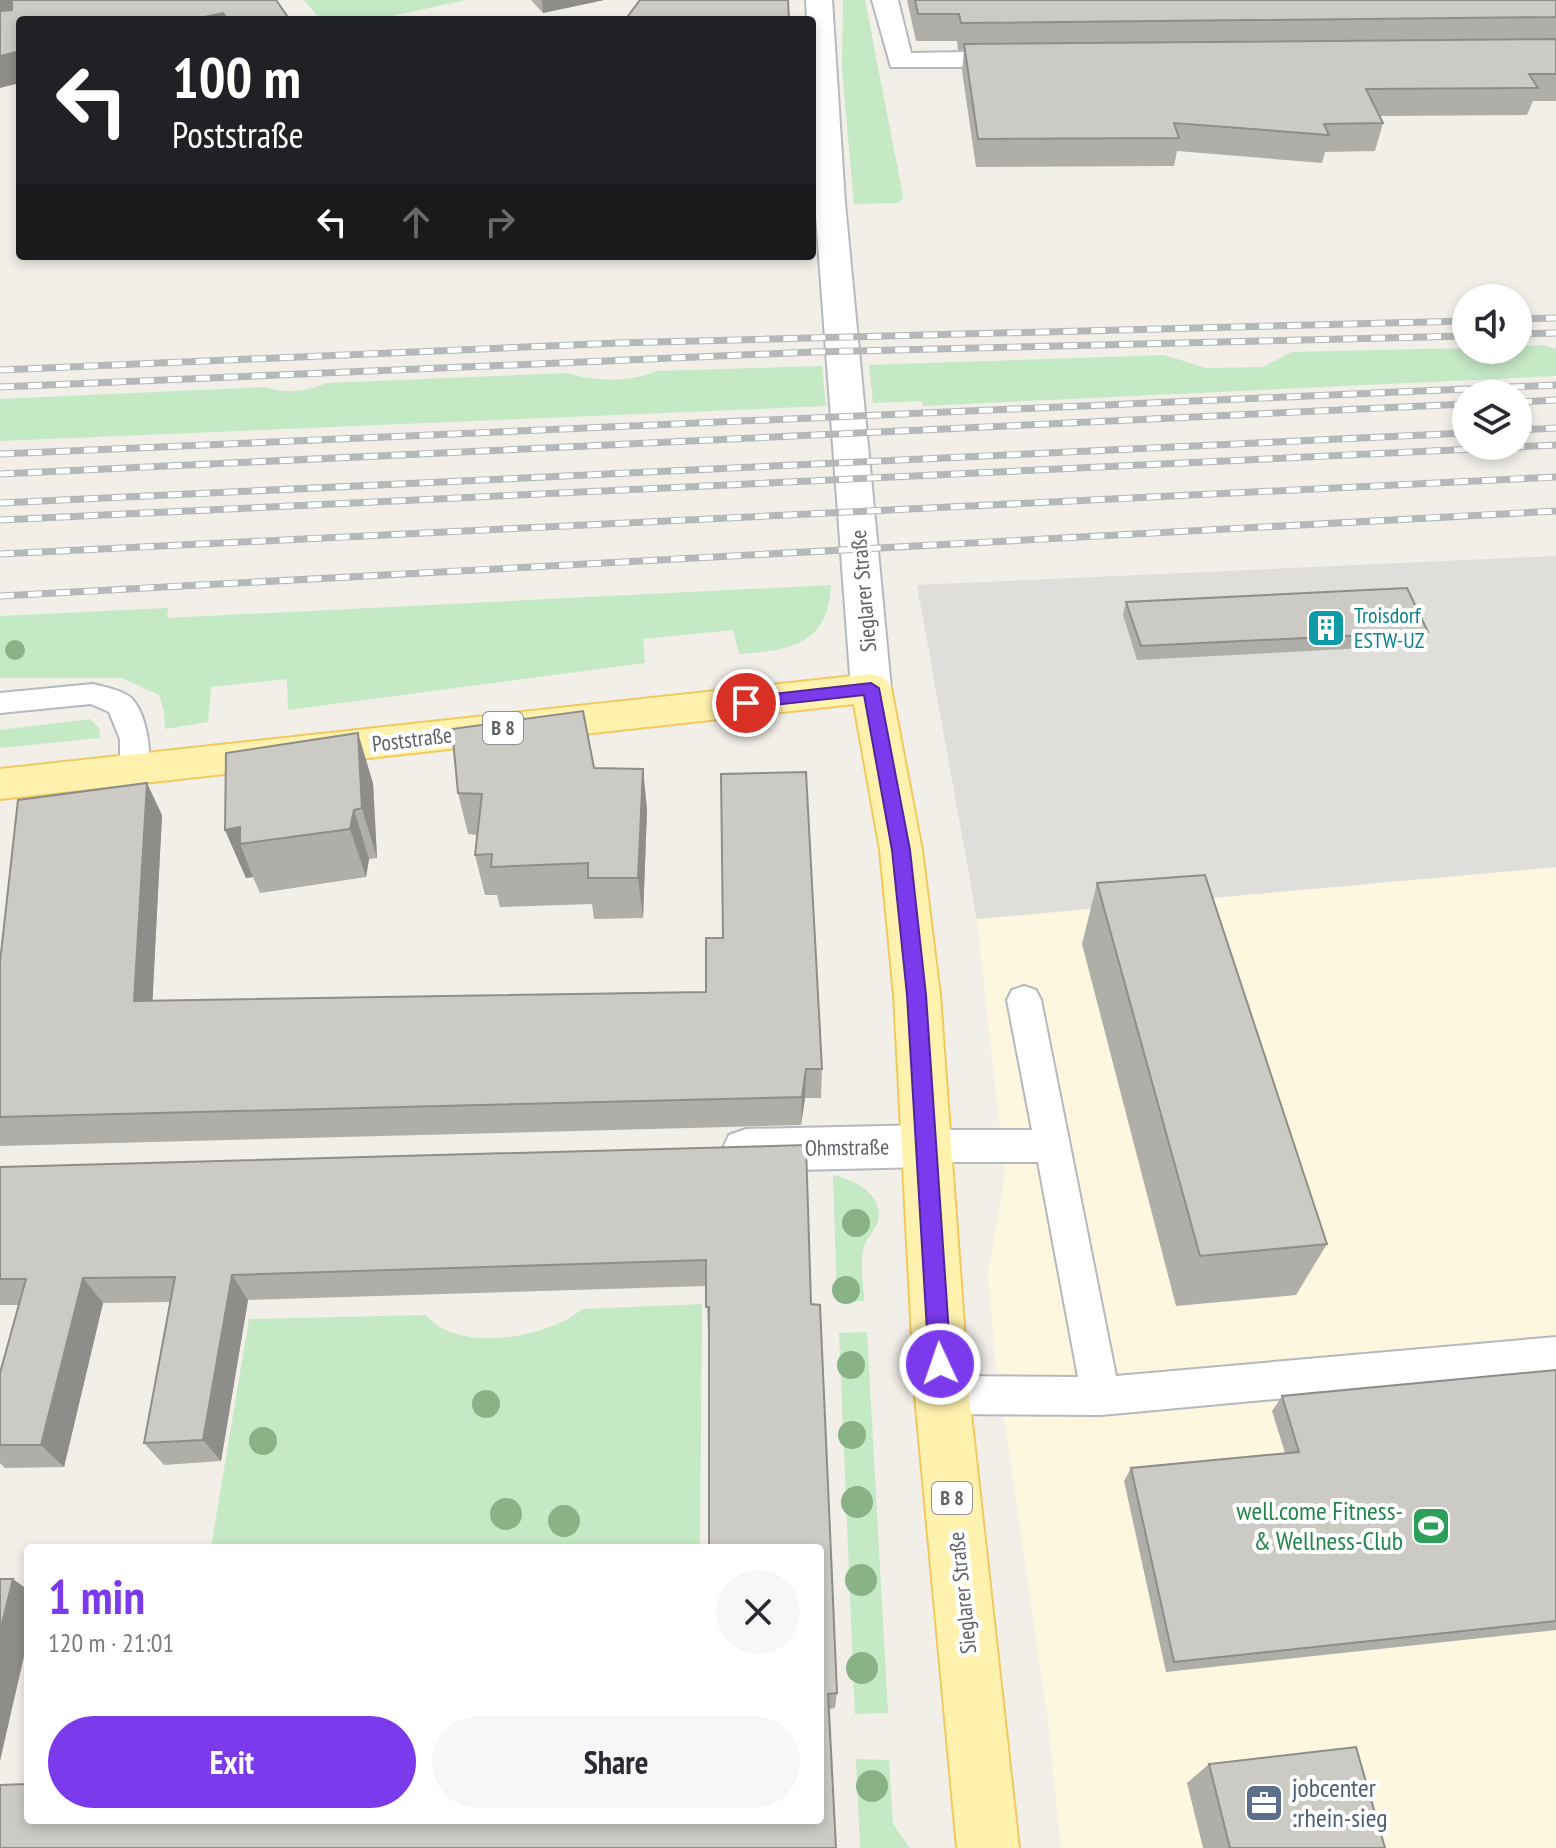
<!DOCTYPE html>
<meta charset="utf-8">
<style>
:root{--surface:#fff;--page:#f7f7f7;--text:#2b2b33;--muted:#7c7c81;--accent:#7c3aed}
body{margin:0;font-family:"PT Sans Narrow",sans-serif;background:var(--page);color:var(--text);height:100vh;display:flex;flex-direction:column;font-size:30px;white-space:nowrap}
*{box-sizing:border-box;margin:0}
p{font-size:26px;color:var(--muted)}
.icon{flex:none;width:44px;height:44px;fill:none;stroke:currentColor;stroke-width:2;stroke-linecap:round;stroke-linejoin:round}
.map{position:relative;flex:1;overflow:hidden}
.details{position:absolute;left:24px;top:1544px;width:800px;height:280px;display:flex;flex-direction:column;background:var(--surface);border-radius:8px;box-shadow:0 4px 12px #0003}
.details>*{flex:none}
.guide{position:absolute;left:16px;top:16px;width:800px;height:244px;border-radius:8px;box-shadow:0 4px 12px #0003;background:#202124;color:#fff;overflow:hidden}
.fabs{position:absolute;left:1452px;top:284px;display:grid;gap:16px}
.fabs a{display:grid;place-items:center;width:80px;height:80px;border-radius:50%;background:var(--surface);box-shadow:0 4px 12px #0003;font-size:40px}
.pin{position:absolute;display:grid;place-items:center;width:68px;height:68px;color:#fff;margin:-34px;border:4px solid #fff;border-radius:50%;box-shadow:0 2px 8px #0007}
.me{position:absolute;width:88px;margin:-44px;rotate:357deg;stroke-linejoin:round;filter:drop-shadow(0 0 6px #0008)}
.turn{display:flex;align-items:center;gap:28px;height:168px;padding:0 24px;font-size:36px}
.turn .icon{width:104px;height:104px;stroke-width:2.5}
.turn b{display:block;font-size:56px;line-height:68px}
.lanes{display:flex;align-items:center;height:76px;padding:0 24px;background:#0003;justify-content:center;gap:40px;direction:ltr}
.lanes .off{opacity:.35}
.round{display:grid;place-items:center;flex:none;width:84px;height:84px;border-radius:42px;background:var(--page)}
.summary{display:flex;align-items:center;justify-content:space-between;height:136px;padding:0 24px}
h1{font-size:48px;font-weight:800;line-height:60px;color:var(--accent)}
.button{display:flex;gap:16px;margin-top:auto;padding:16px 24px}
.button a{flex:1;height:92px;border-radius:48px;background:var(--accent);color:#fff;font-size:32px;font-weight:800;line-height:92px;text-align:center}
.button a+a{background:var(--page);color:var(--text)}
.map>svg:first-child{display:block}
.commercial{fill:#fef7e0}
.industrial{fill:#e0deda}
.green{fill:#c5e8c5}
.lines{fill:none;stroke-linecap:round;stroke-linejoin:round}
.lane-casing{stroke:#b5b8bc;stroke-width:4}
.street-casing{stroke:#b5b8bc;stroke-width:4}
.secondary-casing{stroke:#b6babf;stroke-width:4}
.primary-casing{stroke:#f2c960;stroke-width:4}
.lane{fill:#fff;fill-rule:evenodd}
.street{fill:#fff;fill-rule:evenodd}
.secondary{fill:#fff;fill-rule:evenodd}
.primary{fill:#fff2af;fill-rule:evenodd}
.rail-casing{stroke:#b6b7b8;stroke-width:7}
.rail{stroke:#fff;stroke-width:5;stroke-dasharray:14;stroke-linecap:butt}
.tree{fill:#89b387}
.wall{fill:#afaea9}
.shaded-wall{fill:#8f8d8a}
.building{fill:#cccac5;stroke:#8f8d8a;stroke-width:2}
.route{fill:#7c3aed;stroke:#51269a;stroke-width:2}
.labels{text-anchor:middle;stroke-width:8;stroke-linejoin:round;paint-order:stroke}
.shield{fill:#fff;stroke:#8f9295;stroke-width:2}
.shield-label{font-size:20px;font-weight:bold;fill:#5f6368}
.street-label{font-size:22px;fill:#5f6368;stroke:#fff}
.culture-label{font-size:22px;fill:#0d838f;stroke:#fff;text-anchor:start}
.near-leisure-label{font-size:26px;fill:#27864d;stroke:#fff;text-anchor:end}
.near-service-label{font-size:26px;fill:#4e5e75;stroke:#fff;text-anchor:start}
</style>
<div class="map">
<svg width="1556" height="1848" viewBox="0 0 1556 1848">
<rect width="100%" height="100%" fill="#f1efe8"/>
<path class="commercial" d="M1556 867V1848H1061L1048 1721 995 1356 988 1274 1005 1176 977 919Z"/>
<path class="industrial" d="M1556 556V867L977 919 917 585Z"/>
<path class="green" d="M304 0H466L373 20H321Z
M843 0H865L903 196 899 203 854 204 842 70Z
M1544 345 1556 349V376L923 406 922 401 873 403 869 365 1164 355 1206 368 1263 367 1292 352 1466 348 1518 350V346Z
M822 366 826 406 0 441V399L265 387C285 394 306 392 326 383L568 373C592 382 634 382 656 371Z
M831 585C829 644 789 651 739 654L733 630 643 639 645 663 288 710 287 679 211 687 208 722 165 729 164 711 159 695 122 678H0V616L168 608 167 618Z
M90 719 100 729 99 738 0 748V730Z
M833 1175C854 1180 887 1195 877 1224 873 1233 864 1241 863 1251 860 1266 864 1286 864 1301L837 1302Z
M702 1304 700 1548H211L249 1319 426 1315C455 1354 550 1338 582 1309Z
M867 1332 888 1713 855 1714 839 1333Z
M856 1759 889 1760 893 1824 910 1848H860Z"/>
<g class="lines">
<g class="lane-casing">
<path id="lane" d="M93 684C104 687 121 690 130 697 146 710 155 759 145 777L135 780 125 777 120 769V739L109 712 91 704 0 713V693Z
M1024 986 1036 990 1041 1000 1116 1376 1556 1337V1373L1101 1415 942 1414 928 1408 922 1395 928 1382 942 1376 1078 1377 1038 1162H927L915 1157 909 1146 915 1135 927 1130H1032L1007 1000 1012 990Z"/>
</g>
<g class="street-casing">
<path id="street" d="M872 0H898L911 53 1022 51 1035 59 1022 67H891Z
M927 1125 944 1131 951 1146 944 1161 927 1167 746 1171 729 1165 722 1150 729 1135 746 1129Z"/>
</g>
<g class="secondary-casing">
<path id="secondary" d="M806 0H832L845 203 891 688 885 698 871 702 857 698 851 688 815 203 812 20H807Z"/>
</g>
<g class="primary-casing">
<path id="primary" d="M871 674 885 678 891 688 922 850 940 995 969 1395 1019 1848H957L915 1395 894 995 880 850 854 704 0 799V769Z"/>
</g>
<use href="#lane" class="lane"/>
<use href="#street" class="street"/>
<use href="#secondary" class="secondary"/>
<use href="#primary" class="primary"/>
<g class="rail-casing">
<path id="rail" d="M1518 319 1556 318
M1518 334 1556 333
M0 370 618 343 1466 321
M0 387 813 352 1466 336
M1518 402 1556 400
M1518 430 1556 428
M0 454 1556 385
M0 474 1466 404
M0 503 1466 433
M0 520 1556 445
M0 554 1556 477
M0 596 1556 511"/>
</g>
<use href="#rail" class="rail"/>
</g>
<g class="tree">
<circle cx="15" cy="650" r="10"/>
<circle cx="856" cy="1223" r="14"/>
<circle cx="846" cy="1290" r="14"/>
<circle cx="851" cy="1365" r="14"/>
<circle cx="486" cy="1404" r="14"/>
<circle cx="852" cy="1435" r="14"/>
<circle cx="263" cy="1441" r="14"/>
<circle cx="857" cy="1502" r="16"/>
<circle cx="506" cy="1514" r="16"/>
<circle cx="564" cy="1521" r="16"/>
<circle cx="861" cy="1580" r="16"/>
<circle cx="862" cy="1668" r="16"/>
<circle cx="872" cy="1786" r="16"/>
</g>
<path class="wall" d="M531 0H604L543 13Z
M907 0H1556V101H1533L1527 115 1380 116 1383 123 1375 151 1325 152 1322 163 1177 151 1174 166 976 167 962 71 964 50H958L957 41H916Z
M1126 602 1428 632 1422 645 1137 660 1123 615Z
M594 768 643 769 647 810 643 918 594 919 592 904 500 907 497 895H485L475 855 477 835 468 834 458 793Z
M373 783 377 858 369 859 366 877 260 893 253 877 246 878 225 830Z
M162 815 152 1001 822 1069 821 1098H805L801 1125 0 1146V962Z
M1097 883 1327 1244 1296 1295 1176 1306 1082 944Z
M806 1145 811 1304 837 1693 835 1708 828 1709 820 1820 708 1332 706 1286 248 1300 221 1461 164 1465 144 1443 170 1302 103 1303 64 1467 5 1468 0 1463V1373L19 1305H0V1167Z
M1556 1370V1630L1166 1672 1124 1481 1131 1468 1285 1453 1272 1411 1282 1396Z
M1209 1764 1385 1848H1203L1187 1783Z"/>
<path class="shaded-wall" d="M0 0H15L22 19 0 22Z
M542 0H604L543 13Z
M223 13 225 20H190Z
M20 51V83L0 88V56Z
M358 733 373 783 377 858 362 808Z
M643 769 647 810 643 918 638 878Z
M147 783 162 815 151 1031 134 1001Z
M354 810 369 859 366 877 350 829Z
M240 827V844L253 877 246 878 225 830Z
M806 1069 805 1098 801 1125 802 1097Z
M232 1275 248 1300 221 1461 203 1440Z
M83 1278 103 1303 64 1467 41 1445Z
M13 1579 28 1590V1639L0 1761V1631Z"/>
<path class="building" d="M12 0H276L290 20H228L223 13 190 20H20V51L0 56V11L12 10Z
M640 0H788L789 20H625Z
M915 0H1556V17L961 23 959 14H918Z
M1556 39V74H1529L1538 88 1366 89 1383 123 1324 124 1329 135 1174 123 1179 138 978 139 964 44Z
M1407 588 1428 632 1141 646 1126 602Z
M583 711 594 768 643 769 638 878H588V863L491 867 492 854 475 855 482 794 458 793 452 729Z
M358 733 362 808 354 810 350 829 240 844V827L225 830 226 753Z
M806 772 822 1069H806L802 1097 0 1117V962L18 800 147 783 134 1001 706 992V938H723L721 774Z
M1205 875 1327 1244 1200 1256 1097 883Z
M806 1145 811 1304 820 1305 828 1485 837 1693 828 1694 836 1848H0V1785L28 1784V1820H820V1548H709V1307H706V1260L232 1275 203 1440 144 1443 175 1277 83 1278 41 1445H0V1373L26 1279H0V1167Z
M1556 1370V1621L1174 1662 1131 1468 1299 1452 1282 1396Z
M0 1579H13L0 1631Z
M1356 1747 1385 1848H1230L1209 1764Z"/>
<path class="route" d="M871 683 879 688 910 850 926 995 951 1364 948 1371 940 1375 932 1371 929 1364 907 995 892 850 864 695 746 708 738 703 746 697Z"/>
<defs>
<g id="building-square" transform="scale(2)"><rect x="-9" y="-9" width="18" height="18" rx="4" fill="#0f9aa8" stroke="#fff"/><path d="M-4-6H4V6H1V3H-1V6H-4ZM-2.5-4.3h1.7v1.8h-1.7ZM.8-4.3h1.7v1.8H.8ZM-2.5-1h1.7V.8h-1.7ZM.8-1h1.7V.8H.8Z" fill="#fff"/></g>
<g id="stadium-square" transform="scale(2)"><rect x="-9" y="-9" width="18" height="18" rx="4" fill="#2e9e5b" stroke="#fff"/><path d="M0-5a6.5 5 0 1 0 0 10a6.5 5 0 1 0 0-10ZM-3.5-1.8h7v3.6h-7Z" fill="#fff"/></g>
<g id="office-square" transform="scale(2)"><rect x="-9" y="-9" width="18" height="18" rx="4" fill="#5c6f8a" stroke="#fff"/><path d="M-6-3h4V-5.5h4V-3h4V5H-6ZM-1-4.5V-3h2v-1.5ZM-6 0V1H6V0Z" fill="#fff"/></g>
</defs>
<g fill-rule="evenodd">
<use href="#building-square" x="1326" y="628"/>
<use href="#stadium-square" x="1431" y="1526"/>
<use href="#office-square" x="1264" y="1803"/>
</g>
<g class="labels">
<g class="shield">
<rect x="483" y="712" width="40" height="32" rx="6"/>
<rect x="932" y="1482" width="40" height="32" rx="6"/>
</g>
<g class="shield-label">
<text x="503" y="735">B 8</text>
<text x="952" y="1505">B 8</text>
</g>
<g class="street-label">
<text transform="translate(863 591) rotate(-95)" y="8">Sieglarer Straße</text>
<text transform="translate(412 739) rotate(-7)" y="8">Poststraße</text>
<text transform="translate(847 1147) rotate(-1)" y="8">Ohmstraße</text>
<text transform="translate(962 1593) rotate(-96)" y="8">Sieglarer Straße</text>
</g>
<g class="culture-label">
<text x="1354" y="623">Troisdorf<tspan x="1354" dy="25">ESTW-UZ</tspan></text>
</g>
<g class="near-leisure-label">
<text x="1403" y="1520">well.come Fitness-<tspan x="1403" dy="30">&amp; Wellness-Club</tspan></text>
</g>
<g class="near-service-label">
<text x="1292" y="1797">jobcenter<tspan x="1292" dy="30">:rhein-sieg</tspan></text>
</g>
</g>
</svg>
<div class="fabs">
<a><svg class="icon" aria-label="sound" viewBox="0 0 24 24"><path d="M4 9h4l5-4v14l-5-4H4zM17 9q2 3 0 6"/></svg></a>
<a><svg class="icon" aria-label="layers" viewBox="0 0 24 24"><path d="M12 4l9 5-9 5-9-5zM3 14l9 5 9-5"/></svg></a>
</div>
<div class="pin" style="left:746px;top:703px;background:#d93025"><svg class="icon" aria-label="arrive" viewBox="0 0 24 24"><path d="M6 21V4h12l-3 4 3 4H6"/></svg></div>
<svg class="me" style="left:940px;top:1364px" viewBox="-20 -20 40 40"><circle r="17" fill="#7c3aed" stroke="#fff" stroke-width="3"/><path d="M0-11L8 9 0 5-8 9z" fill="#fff"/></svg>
<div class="guide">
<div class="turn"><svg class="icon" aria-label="left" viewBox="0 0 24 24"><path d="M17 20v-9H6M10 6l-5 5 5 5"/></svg><div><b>100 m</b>Poststraße</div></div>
<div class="lanes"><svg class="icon" aria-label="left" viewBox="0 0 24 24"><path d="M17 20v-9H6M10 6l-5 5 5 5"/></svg><svg class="icon off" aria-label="ahead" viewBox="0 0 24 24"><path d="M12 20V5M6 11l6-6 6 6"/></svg><svg class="icon off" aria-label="right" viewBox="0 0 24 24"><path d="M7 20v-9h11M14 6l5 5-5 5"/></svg></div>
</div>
<section class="details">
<div class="summary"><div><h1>1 min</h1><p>120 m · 21:01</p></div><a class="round"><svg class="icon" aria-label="close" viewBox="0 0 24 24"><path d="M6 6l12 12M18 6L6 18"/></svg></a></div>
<div class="button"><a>Exit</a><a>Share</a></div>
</section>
</div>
